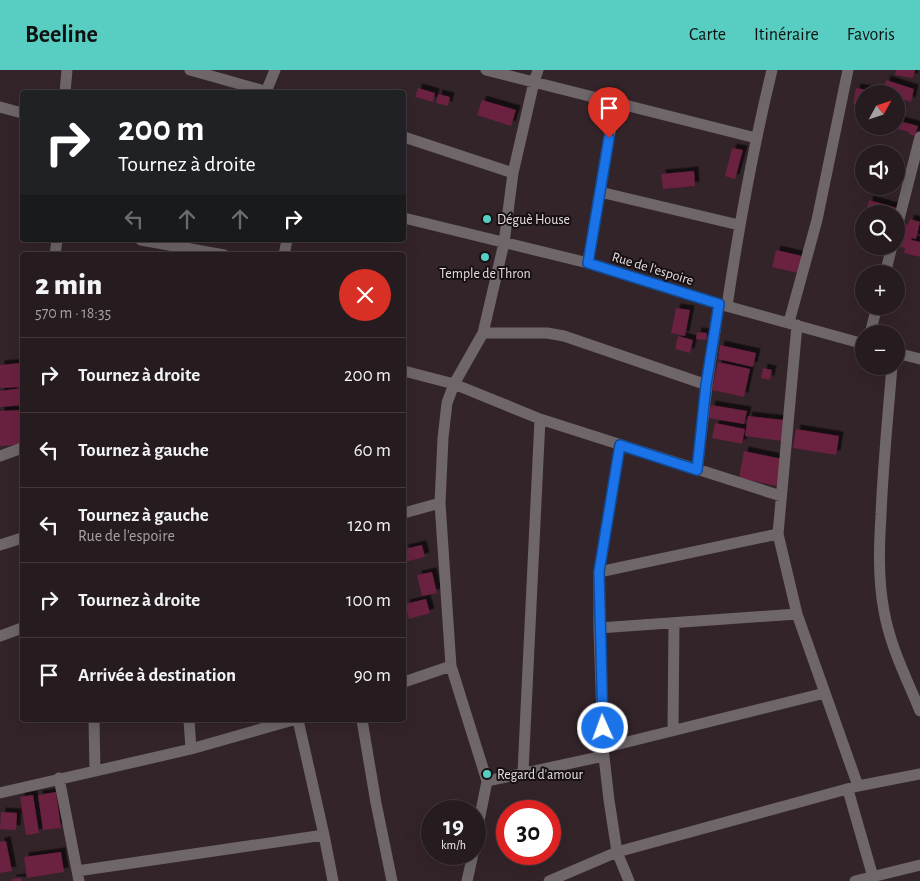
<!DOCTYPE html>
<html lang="fr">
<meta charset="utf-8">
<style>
:root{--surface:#261b1f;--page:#2e2428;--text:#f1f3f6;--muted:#a4a1a4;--line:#42393d;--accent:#57cec1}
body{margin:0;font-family:"Alegreya Sans",sans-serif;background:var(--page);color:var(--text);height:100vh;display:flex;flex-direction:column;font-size:19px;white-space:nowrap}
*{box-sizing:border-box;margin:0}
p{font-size:16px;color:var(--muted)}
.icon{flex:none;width:28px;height:28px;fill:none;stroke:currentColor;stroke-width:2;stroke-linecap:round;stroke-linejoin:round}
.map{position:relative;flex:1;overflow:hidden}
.details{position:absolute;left:20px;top:182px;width:386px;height:470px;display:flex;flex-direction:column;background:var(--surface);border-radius:5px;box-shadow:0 5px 20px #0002,0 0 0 1px var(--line)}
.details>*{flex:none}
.hud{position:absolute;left:20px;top:20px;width:386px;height:152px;border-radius:5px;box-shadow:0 5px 20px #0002,0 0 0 1px var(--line);background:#202124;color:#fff;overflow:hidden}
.needle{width:32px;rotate:50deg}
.tools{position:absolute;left:855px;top:15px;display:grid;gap:10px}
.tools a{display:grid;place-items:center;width:50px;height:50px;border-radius:50%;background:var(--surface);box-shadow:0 5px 20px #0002,0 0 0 1px var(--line);font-size:25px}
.speed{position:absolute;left:421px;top:730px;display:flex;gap:10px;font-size:25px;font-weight:700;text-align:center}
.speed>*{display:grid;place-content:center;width:65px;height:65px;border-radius:50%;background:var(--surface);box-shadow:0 5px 20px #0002,0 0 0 1px var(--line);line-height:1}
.speed small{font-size:12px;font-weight:400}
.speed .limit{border:8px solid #d22;background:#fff;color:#111}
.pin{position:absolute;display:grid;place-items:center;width:42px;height:42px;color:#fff;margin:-51px -21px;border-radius:50% 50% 50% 0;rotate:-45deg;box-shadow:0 0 5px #0007}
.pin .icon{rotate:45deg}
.me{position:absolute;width:55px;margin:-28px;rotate:358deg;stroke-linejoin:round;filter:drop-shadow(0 0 4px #0008)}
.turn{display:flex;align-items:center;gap:18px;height:105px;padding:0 15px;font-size:22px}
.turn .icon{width:65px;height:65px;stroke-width:2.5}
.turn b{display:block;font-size:35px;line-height:42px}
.lanes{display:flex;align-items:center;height:48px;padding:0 15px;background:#0003;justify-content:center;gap:25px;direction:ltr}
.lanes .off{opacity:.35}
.round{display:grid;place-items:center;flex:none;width:52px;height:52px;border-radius:26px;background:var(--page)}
.head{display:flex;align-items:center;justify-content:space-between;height:85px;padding:0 15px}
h1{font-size:30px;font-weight:800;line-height:38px}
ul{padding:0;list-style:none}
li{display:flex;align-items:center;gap:15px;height:75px;padding:0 15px;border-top:1px solid var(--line)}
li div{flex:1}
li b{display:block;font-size:19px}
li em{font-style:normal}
header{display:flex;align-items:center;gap:30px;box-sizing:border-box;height:70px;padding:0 25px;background:var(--accent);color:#111}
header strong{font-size:24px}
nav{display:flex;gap:28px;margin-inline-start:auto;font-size:18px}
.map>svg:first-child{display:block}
.building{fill:#6a2041;filter:url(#shadow)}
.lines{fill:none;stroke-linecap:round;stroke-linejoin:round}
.street{stroke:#6e6669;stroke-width:11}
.route-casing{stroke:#114b97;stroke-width:12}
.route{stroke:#1a73e8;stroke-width:9}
.poi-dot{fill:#57cec1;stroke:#161012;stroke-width:2}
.labels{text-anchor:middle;stroke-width:4;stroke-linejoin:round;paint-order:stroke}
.poi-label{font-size:14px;fill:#e6dcdf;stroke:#161012;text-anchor:start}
.street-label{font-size:14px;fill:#e6dcdf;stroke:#161012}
</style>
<header>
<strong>Beeline</strong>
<nav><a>Carte</a><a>Itinéraire</a><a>Favoris</a></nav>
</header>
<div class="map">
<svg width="920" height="811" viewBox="0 0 920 811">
<defs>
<filter id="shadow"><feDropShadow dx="4.5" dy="-4.5" stdDeviation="0" flood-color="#0009"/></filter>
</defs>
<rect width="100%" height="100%" fill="#332429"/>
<path class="building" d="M896 0H915L913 8 895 5Z
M886 10 914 19 911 32 896 27V24L883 23Z
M418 18 435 23 433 32 415 27Z
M856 18 874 21 873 24H864V35L853 34Z
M438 24 450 27 448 36 436 33Z
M482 30 516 40 511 56 477 45Z
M896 50 918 56 915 66 909 64V62L891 57 896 56Z
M732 78 743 80 735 109 725 106Z
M694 101 695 116 663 119 661 104Z
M896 104 904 106 903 114 896 113Z
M869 130 897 138 895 144H866Z
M910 149 920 152 916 169 912 168 911 170 920 172V187L904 183 905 178 900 177 906 154 908 155Z
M776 180 802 186 798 203 772 197Z
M676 238 690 240 685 266 671 263Z
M697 262 707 263 706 270 696 269Z
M678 266 693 270 690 283 675 279Z
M720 275 756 283 753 297 718 289Z
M718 292 750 299 744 327 712 320Z
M21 293 22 317 0 318V295Z
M763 298 772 300 770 310 761 308Z
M22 318V335L0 337V321Z
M711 335 747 341 744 354 708 348Z
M22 340V375L0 376V341Z
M748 346 784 350 782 371 745 366Z
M715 353 745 359 742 374 712 368Z
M796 359 839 366 836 385 793 378Z
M744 381 782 389 777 416 739 408Z
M422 475 425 487 405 492 404 479Z
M432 502 437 523 422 526 417 505Z
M426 529 430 543 409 549 405 534Z
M56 722 61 758 43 760 38 725Z
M33 725 39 763 26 765 20 727Z
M1 742 17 743 16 760 0 759Z
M6 771 12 801 0 803V772Z
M61 782 64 802 27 808 24 787Z
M21 808 22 811H12V809Z"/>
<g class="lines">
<path class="street" d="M190 0 268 22
M486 0 756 68
M65 22 67 0
M266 22 275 0
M0 37 22 43
M404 67 513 103
M600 122 739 155
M404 148 588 193 719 234 864 274
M896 161 920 67
M141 170 224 185
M55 185 57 170
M284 185 287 170
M588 193 615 32
M885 204 892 176
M727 236C739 156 753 78 772 0
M789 252 817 150 848 0
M797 255 778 464 797 544 858 716
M483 263H547L564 266 707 315
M870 264 877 236
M896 283 920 289
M892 296C888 346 883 395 881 445 879 477 878 509 884 541 890 576 907 609 920 641
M404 301 454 314 540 349 781 426
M620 375 599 502V558L603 678 609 730 617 782 629 811
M0 386 22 378
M697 400 707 315 719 234
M404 443 440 433
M0 475 22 468
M599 502 778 464
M599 558 797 544
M0 566 22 558
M404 612 451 596
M94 650 95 701
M189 650 191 679
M298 650 324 765 333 811
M362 650 376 733 392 811
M673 660 674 553
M603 678 825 623
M523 702 540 349
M59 708 79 811
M487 711 604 686
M848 720 873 807
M0 723 191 679 293 650
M475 771 487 711 451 596 440 433 443 368 447 333 454 314 483 263 504 173 513 103 534 12 538 0
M77 801 324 765
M467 811 473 784
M549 811 617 782 858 716 920 704
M855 811 920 795"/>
</g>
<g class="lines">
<g class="route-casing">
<path id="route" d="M603 658 599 502 620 375 697 400 706 315 719 234 588 193 609 68"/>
</g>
<use href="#route" class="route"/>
</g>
<g class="poi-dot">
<circle cx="487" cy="149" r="5"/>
<circle cx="485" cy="187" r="5"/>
<circle cx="487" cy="704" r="5"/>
</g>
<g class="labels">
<g class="poi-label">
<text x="497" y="154">Déguè House</text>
<text x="485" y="208" text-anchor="middle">Temple de Thron</text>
<text x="497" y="709">Regard d'amour</text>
</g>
<g class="street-label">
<text transform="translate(653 198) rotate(17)" y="5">Rue de l'espoire</text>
</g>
</g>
</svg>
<div class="tools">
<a><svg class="needle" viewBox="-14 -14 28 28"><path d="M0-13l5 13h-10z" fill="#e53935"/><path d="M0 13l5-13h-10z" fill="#a4a1a4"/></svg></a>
<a><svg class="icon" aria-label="sound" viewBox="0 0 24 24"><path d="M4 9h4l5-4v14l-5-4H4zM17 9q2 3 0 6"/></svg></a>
<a><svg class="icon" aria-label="search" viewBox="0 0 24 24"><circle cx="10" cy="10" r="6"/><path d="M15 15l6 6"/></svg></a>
<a>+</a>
<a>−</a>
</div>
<div class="speed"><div>19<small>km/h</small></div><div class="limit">30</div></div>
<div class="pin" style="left:609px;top:68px;background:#d93025"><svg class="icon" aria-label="arrive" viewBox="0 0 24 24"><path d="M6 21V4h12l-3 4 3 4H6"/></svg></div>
<svg class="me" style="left:603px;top:658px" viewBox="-20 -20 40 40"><circle r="17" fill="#1a73e8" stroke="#fff" stroke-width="3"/><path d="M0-11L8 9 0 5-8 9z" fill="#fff"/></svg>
<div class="hud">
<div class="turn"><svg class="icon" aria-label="right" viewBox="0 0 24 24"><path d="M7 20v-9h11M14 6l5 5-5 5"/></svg><div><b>200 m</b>Tournez à droite</div></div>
<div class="lanes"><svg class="icon off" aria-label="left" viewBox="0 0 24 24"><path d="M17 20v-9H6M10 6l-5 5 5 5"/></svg><svg class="icon off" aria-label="ahead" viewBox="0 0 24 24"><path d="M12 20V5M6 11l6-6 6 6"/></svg><svg class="icon off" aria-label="ahead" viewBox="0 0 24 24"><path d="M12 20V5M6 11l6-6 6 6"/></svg><svg class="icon" aria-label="right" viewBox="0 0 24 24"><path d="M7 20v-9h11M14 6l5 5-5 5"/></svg></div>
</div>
<section class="details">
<div class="head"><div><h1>2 min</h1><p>570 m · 18:35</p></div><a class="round" style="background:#d93025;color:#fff"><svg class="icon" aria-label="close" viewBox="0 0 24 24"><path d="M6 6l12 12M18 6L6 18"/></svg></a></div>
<ul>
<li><svg class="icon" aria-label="right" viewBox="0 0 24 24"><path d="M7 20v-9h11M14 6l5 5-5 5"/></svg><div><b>Tournez à droite</b></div><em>200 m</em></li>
<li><svg class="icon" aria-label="left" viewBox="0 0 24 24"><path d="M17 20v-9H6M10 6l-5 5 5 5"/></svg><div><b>Tournez à gauche</b></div><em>60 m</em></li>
<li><svg class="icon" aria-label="left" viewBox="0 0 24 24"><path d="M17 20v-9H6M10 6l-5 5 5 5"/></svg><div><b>Tournez à gauche</b><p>Rue de l'espoire</p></div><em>120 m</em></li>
<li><svg class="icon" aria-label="right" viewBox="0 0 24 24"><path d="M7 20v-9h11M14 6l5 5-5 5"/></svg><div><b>Tournez à droite</b></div><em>100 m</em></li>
<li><svg class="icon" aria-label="arrive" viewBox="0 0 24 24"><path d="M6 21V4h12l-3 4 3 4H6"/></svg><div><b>Arrivée à destination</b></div><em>90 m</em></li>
</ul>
</section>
</div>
